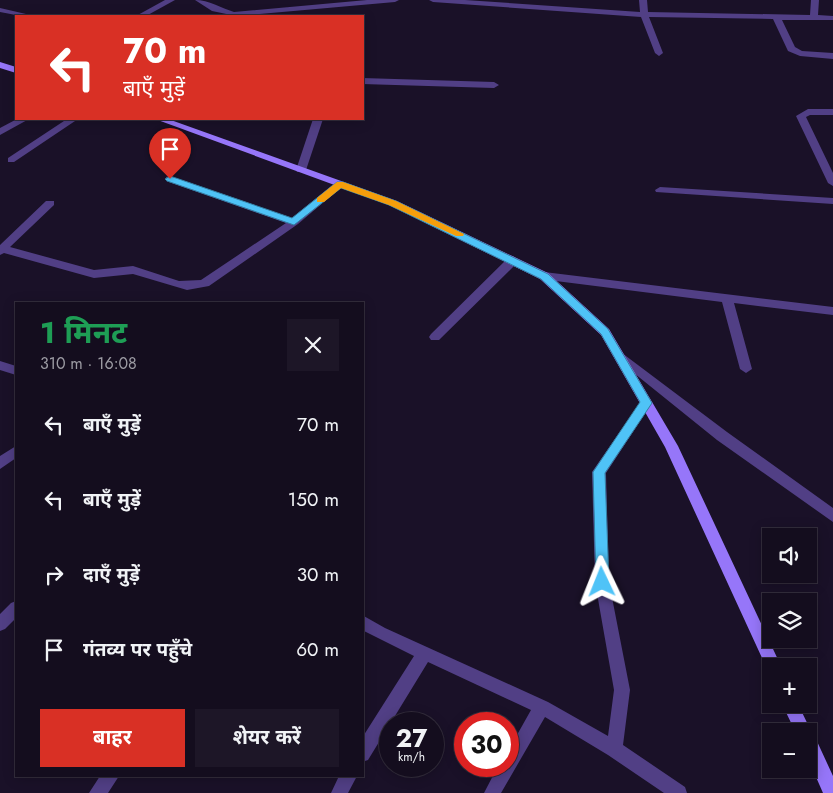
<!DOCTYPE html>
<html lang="hi">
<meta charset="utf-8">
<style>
:root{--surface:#140d1e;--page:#1d1627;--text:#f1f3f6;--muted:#9d9ca4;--line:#332d3c;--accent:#d93025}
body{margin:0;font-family:Jost,"Noto Sans Devanagari",sans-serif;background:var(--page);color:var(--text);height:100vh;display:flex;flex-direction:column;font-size:19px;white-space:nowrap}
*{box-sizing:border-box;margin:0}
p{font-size:16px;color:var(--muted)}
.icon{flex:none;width:28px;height:28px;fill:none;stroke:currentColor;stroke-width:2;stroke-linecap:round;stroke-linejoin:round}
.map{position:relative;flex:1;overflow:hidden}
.drawer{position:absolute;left:15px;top:302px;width:349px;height:475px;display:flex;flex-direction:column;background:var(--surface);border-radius:0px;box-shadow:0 2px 12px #0003,0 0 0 1px var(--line)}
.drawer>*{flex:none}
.hud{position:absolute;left:15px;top:15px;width:349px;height:105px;border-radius:0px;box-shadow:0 2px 12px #0003,0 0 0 1px var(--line);background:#d93025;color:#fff;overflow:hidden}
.controls{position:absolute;left:762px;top:528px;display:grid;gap:10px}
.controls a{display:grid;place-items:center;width:55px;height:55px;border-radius:0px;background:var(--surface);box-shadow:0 2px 12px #0003,0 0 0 1px var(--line);font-size:25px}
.speed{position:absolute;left:379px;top:712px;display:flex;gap:10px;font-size:25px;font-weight:700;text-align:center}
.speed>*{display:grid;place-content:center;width:65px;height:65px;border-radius:50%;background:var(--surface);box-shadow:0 2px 12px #0003,0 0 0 1px var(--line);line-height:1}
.speed small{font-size:12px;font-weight:400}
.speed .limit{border:8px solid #d22;background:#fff;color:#111}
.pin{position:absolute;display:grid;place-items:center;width:42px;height:42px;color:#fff;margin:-51px -21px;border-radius:50% 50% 50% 0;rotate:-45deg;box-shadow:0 0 5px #0007}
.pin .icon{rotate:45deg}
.me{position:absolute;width:55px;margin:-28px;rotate:358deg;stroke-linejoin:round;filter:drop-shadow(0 0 4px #0008)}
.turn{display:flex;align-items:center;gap:18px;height:105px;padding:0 25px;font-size:22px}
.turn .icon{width:65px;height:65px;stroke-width:2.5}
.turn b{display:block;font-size:35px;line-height:42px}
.round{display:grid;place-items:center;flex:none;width:52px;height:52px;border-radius:0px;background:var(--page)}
.head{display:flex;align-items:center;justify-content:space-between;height:85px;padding:0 25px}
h1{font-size:30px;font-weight:700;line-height:38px;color:#1e9e55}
.button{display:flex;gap:10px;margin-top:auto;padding:10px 25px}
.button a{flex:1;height:58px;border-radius:0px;background:var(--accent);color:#fff;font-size:20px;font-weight:700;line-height:58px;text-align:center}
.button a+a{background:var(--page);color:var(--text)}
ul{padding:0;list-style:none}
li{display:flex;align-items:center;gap:15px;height:75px;padding:0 25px}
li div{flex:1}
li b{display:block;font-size:19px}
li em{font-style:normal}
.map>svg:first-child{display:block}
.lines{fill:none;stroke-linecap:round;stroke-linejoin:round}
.street{fill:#513f85;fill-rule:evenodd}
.secondary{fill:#9676f9;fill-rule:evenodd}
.route{fill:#4fc3f7;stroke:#337fa1}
.slow{fill:#f59e0b}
</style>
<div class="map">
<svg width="833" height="793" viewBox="0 0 833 793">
<rect width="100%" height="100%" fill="#1a1128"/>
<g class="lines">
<path class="street" d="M165 0H175L146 16H136Z
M195 0C209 0 221 8 234 12L367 0H399L395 2 236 16 212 11Z
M429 0H465L640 12 639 0H647L648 12 810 15 811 0H819L818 15 833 16V20H782L795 47 802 51 833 53V59L800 56 788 51 773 19 649 17 663 53 659 56 655 53 641 17 433 2Z
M0 8 26 14 21 16 0 12Z
M362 78 494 82 499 85 494 88 362 84Z
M808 109H833V115H810L806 117 833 173V186L828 183 796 116Z
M17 119H29L0 135V128Z
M67 119H78L14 162H8V158Z
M313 119H323L306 170 305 172H297L296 170Z
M170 176 292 218 336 182H344L345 184 298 224 209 286 187 290 133 274 94 278 4 253 0 255V245L46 201H54V205L10 247 94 270 133 266 179 281 201 280 286 223 166 181V177Z
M660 187 833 198V204L656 192 655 190Z
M513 256 518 260 517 263 439 340H431L429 337 431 334 509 257Z
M544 272 833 307V315L734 303 752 369 746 373 740 369 722 302 540 279 538 276Z
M618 350 727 432 833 508V522L717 440 614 357 612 354 614 351Z
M0 361 16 366V375L0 370Z
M646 398 650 400 652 403 606 473 609 582 630 690 623 745 685 787 687 793H664L608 755 545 717 501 793H484L498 766H508V751L531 710 428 662 368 760 362 762V738L414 656 362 630V615L385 628 548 702 608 736 614 690 595 582 592 472 642 400Z
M16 446V458L0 469V456Z
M16 601V618L5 629 0 631V614L11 603Z
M100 776H119L108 793H89Z
M339 776H357L348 793H331Z"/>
<path class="secondary" d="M0 62 16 67V73L0 68Z
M155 119H168L397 201 548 273 609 329 678 446 781 666H771V673L768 671 665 447 601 335 540 279 389 205Z
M782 704H798L811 731 809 735 815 737 833 776V793H823L809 761V731H795Z"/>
</g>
<path class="route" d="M170 176 292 218 337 182H343L396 201 548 274 608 329 652 403 605 473 609 582 607 586H598L596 582 593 472 640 402 601 334 541 279 389 205 341 188 294 225 167 181 165 179Z"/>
<path class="slow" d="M337 182H343L396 201 464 234 463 236H456L389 205 341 188 324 202H317V198Z"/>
</svg>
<div class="controls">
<a><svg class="icon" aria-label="sound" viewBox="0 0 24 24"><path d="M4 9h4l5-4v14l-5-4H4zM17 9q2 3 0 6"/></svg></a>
<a><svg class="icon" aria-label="layers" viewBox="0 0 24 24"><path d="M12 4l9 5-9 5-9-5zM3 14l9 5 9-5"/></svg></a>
<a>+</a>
<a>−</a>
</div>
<div class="speed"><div>27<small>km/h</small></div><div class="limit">30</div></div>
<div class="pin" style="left:170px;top:179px;background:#d93025"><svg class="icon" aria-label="arrive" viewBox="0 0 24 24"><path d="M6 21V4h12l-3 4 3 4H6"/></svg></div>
<svg class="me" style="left:602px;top:582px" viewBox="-20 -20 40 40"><path d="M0-17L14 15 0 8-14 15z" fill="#4fc3f7" stroke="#fff" stroke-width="4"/></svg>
<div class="hud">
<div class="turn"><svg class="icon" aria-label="left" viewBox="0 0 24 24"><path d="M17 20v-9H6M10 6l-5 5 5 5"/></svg><div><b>70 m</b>बाएँ मुड़ें</div></div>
</div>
<section class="drawer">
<div class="head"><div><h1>1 मिनट</h1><p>310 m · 16:08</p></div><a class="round"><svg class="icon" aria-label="close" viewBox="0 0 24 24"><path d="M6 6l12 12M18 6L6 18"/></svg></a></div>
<ul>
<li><svg class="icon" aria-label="left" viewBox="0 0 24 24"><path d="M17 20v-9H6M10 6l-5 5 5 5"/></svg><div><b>बाएँ मुड़ें</b></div><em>70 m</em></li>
<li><svg class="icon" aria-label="left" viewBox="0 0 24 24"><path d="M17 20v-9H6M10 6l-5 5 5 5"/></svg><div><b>बाएँ मुड़ें</b></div><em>150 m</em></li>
<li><svg class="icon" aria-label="right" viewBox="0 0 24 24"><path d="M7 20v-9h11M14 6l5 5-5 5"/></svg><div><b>दाएँ मुड़ें</b></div><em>30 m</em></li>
<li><svg class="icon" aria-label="arrive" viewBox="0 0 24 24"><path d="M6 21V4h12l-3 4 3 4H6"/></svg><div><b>गंतव्य पर पहुँचे</b></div><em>60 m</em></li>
</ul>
<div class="button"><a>बाहर</a><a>शेयर करें</a></div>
</section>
</div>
